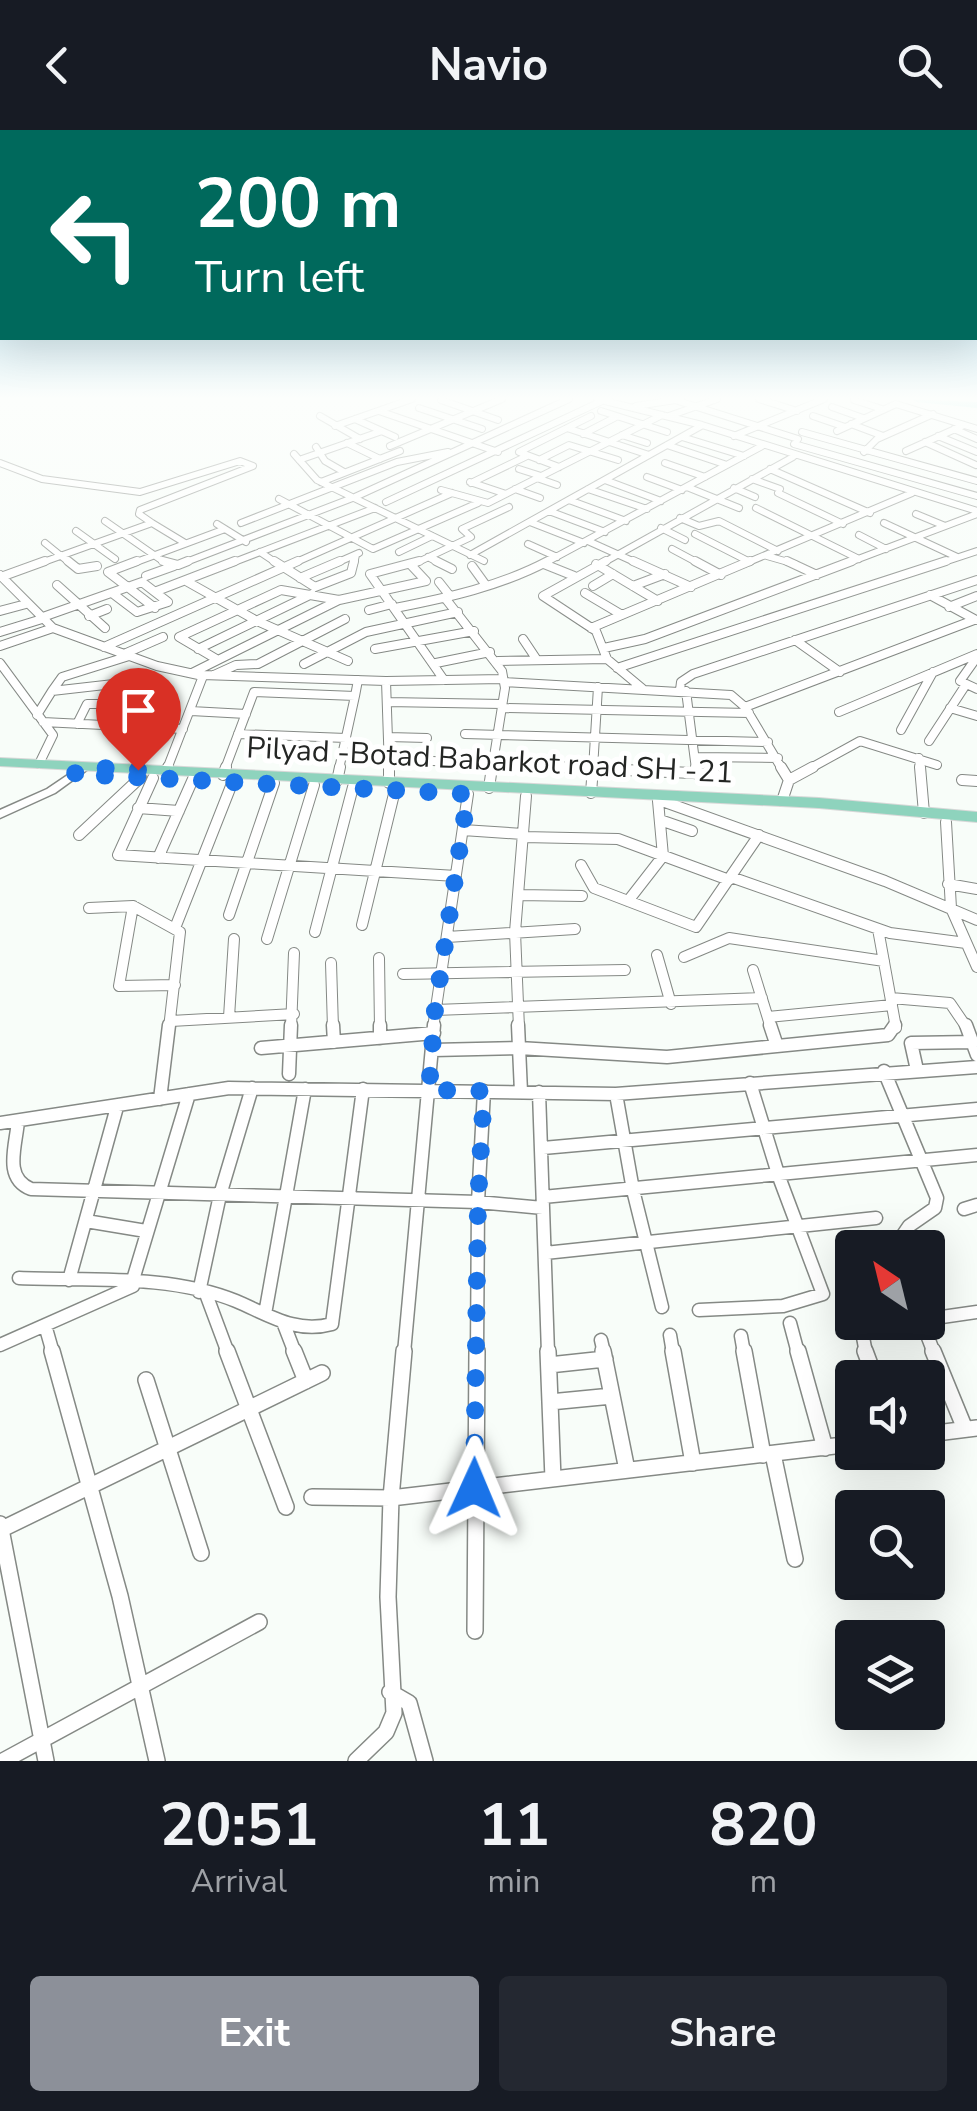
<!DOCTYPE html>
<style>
:root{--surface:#171b24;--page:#242831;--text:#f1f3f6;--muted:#9ea1a6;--accent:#8c9099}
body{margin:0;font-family:"Nunito Sans",sans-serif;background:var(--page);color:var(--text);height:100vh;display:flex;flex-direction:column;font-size:38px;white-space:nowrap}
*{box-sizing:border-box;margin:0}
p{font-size:32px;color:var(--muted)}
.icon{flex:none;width:55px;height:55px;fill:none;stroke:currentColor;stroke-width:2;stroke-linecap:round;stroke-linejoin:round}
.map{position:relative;height:1631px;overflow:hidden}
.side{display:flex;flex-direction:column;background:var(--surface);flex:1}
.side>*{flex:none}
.guide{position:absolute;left:0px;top:0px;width:978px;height:210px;box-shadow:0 10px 40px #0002;background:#00695c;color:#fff;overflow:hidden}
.needle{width:65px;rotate:325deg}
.controls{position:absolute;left:835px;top:1100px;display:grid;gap:20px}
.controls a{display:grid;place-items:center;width:110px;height:110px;border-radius:10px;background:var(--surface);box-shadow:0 10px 40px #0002;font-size:50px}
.pin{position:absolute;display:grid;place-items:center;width:85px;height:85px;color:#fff;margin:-102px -42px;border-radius:50% 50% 50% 0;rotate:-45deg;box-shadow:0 0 10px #0007}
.pin .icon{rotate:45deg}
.me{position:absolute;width:110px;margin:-55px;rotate:1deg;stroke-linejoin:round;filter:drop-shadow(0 0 8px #0008)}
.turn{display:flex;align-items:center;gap:35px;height:210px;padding:0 30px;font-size:45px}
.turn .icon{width:130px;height:130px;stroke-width:2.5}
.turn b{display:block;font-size:70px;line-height:85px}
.eta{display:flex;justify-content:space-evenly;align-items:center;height:170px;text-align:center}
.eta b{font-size:60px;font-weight:700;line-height:70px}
.button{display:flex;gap:20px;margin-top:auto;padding:20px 30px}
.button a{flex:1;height:115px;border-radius:10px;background:var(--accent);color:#fff;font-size:40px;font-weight:700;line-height:115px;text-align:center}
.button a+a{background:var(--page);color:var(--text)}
header{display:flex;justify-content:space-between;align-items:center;height:130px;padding:0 30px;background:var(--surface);font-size:45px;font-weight:700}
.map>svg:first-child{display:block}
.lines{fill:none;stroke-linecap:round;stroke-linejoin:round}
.river{fill:#80e6df;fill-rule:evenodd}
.minor-far4-casing{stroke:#858985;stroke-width:8}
.minor-far3-casing{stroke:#858985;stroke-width:10}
.minor-far2-casing{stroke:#858985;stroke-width:12}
.minor-far1-casing{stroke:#858985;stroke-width:15}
.minor-casing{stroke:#858985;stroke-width:18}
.tertiary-casing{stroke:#858985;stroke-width:3}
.primary-casing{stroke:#d8d8d8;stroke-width:2}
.minor-far4{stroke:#fff;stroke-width:6}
.minor-far3{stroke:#fff;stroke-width:8}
.minor-far2{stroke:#fff;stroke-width:10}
.minor-far1{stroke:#fff;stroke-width:12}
.minor{stroke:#fff;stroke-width:15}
.tertiary{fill:#fff;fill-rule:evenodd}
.primary{fill:#8ed3bd;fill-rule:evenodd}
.route{stroke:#1a73e8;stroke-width:18;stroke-dasharray:0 32.4}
.labels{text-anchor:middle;stroke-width:10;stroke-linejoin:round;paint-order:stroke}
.street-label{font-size:30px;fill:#242624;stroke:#fff}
</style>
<header><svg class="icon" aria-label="back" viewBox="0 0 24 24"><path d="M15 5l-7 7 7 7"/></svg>Navio<svg class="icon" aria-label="search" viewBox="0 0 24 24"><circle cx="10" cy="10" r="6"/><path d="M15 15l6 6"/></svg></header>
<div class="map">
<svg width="977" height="1631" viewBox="0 0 977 1631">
<rect width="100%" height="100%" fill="#f8fdf9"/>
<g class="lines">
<path class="river" d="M911 269 977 272V278L916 272Z"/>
<g class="minor-far4-casing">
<path id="minor-far4" d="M597 269 702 295 977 381
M759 269 797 281
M441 270 498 290
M854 270 882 279
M636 276 675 270 798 309
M832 277 863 288
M419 278 482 299
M379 281 498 322
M601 281 667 302
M320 286 360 309
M669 286 717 269
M813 286 845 297
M355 289 395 307
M851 294 883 306
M335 296 412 269
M567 298 649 325
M954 299 977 309
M837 301 896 274 977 299
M802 302 977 351
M583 304 616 287
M622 305 647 313
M734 306 824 269
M938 306 977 322
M682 307 744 326
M925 312 976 335
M347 313 380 329
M794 314 977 366
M667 315 727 335
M390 316 502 269
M316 317 325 331 344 342
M906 321 964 295
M864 322 877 309 933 284
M294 324 317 350 484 431
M299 330 382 301
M539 330 569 315 618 330
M0 333 42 349 140 362 240 331 253 336 140 380 139 384 152 393
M665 333 705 347
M559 337 519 322 591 286
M519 339 541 346
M770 339 870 383
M647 347 682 360
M537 348 557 355
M752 349 780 359
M605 350 661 371
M321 352 400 321
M470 352 506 364
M471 353 527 326
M687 357 739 378
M734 358 755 367
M515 359 540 368
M588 359 647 379
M441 360 488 373 662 285
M778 363 843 394
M279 369 373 419 478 373
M569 370 626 391
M386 372 602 271
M756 378 859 429
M549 381 605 402
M916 384 945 396
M680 388 699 396 719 391 778 421
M105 391 167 434
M530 392 584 413
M241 393 397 332 448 322
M884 393 957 427
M217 394 246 412
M661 398 685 410
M76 401 115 429
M695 404 750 432
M859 405 886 419
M588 411 639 434
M45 413 71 434
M528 414 557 427
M672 419 700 434
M260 422 278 434
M399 422 432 406
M470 425 701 296
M767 426 795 434
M428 427 441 434
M38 434 152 393 185 413
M131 434 225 399
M181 434 355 367 569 269
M229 434 375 378
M292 434 452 363
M334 434 359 423
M354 434 356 425
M414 434 471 407 462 399 509 377
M543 434 762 316
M601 434 793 327
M744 434 912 363
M845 434 977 384
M938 434 977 421"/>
</g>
<g class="minor-far3-casing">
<path id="minor-far3" d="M68 431 78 439 97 436
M137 431 108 442 155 478
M163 431 178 435 188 431
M274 431 315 457 351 443 354 431
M419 431 370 444 444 550
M436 431 452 439
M606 431 543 466 596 501 607 529 643 559
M633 431 691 457
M695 431 721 445
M787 431 817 445
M544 434 574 446
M596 434 658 471
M472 436 485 454
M0 445 53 498 157 536 203 546 167 639
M146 446 174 436
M1 447 45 431
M300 448 340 431
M186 451 257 491 348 531
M439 452 450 466
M57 455 105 498
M593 456 613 444
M633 456 665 444
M281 460 339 470 218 530 179 507Z
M157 461 235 431
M585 463 622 485
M930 465 976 490
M445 468 502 541 505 558 492 639
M339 470 426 451 411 435
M949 477 977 466
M395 478C447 468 501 456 548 431
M369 480 392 474
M0 481 26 474
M89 486 107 479
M40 488 142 452 168 472 137 482 112 463
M591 498 750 431
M0 502 42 489
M523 509 537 530
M795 510 840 542
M0 516 53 498
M104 517 298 431
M604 518 645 509 852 431
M198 519 312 464
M375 519 474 501
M124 524 163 507
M977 527 960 551 977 559
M498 531 607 529
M0 533 53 605 39 634
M436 533 490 522
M304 534 366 502 458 482
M617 538 946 431
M192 543 218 530
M202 545 386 551 503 549
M214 545 236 535 258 534 345 489
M386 551 389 639
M504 552 731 565 745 577 782 639
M680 560 681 552 693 544 977 450
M52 561 62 547 129 526
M686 561 696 639
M387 572 502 574
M745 577 974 490
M502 578 749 583
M950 578 977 586
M191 581 246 584
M839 582 977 524
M37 585 52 561 140 551 117 596
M43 592 183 599
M77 594 87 574H128
M901 600 933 542
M238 604 346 608
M465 604 768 612
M388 607 427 608
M929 611 965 556
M695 627 778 628
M919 628 920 639
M388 629 610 639
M225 639 254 562 355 566 358 550
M339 639 355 566
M593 639 598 557
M809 639 860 611 937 635"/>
</g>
<g class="minor-far2-casing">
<path id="minor-far2" d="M389 637V653
M556 637 715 644
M696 637 697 644
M781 637 789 650 782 671
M920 637 924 683
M166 642 168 637
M223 645 226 637
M153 648 118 725 456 746
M789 650 813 637
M962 650 977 651
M337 651 340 637
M489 658 492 637
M591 663 593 637
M665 672 885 751 977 790
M138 678 179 681
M660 690 692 701
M946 692 951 778 977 837
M463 700 523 704
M79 705 141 647
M523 707 618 709 729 750
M158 728 193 649
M581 735 594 758 696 797 759 705
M731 747 890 803 966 813
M948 754 977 759
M518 765 582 766
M628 771 663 726 658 671
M133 776 119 856 175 855
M89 778 133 776 180 802 169 898
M229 785 274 653
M362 795 395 660
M175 798 233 651
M878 799 896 898
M315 802 353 657
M447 807 575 799
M267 809 314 655
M657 825 671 874
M684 827 729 808 884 831
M379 828 380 898
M331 833 333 898
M753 840 771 898
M403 844 625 840
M891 868 950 873 967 898
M435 880 762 868
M229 887 234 809
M768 887 892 875
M171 891 294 884
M291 898 294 823
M433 898 468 664
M519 898 515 802 526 666"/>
</g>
<g class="minor-far1-casing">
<path id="minor-far1" d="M333 895 334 912
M380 895V908
M518 895 521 962
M770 895 777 916
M966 895 977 925
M261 918 434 903
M433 920 519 918 667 927 888 905 895 895
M917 940 911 913 973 912
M884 941 937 1068 935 1078 909 1096 894 1118
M289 944 291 895
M539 962 548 1223
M616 964 633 1060 662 1177
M160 969 169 895
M18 991C16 1016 3 1048 31 1059L478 1072 543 1078
M0 993 229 958 616 964 977 937
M543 1018 977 979
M543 1067 977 1025
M964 1079 977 1075
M86 1091 146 1101
M545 1123 876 1088
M19 1148C89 1151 170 1144 236 1171 269 1185 296 1204 332 1194L363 959
M69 1150 117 977
M132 1153 189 964
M199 1162 220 1065 252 958
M206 1164 228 1223
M699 1180 783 1176 823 1164 779 1047 750 953
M265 1184 305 959
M928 1189 977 1182
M283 1192 295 1223
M922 1192 934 1223
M790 1193 798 1223
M45 1195 53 1223
M670 1205 673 1223
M741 1206 744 1223
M601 1210 604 1223
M0 1215 133 1156
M404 1223 434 895
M477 1223 478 1072 484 961
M866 1223 862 1202 906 1192"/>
</g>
<g class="minor-casing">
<path id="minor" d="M52 1221 120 1466 157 1631
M227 1221 286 1377
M294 1221 306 1251
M548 1221 553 1349
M603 1221 627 1340
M673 1221 693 1333
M744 1221 763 1325
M798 1221 825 1318
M865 1221 875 1248
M933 1221 965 1299
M549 1235 605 1229
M146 1250 201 1423
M550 1272 612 1266
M928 1304 977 1298
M773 1324 795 1429
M312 1367 391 1368 852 1314
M0 1394 46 1631
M0 1400 322 1243
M475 1501 477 1221
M390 1562 409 1573 425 1631
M3 1631 259 1492
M356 1631 386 1602 394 1583 388 1467 391 1368 404 1221"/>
</g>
<g class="tertiary-casing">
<path id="tertiary" d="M84 634 88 635V639L55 663 0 688V680L47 659Z"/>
</g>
<g class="primary-casing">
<path id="primary" d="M0 628 819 668 977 682V692L819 678 0 636Z"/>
</g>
<use href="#minor-far4" class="minor-far4"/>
<use href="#minor-far3" class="minor-far3"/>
<use href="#minor-far2" class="minor-far2"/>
<use href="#minor-far1" class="minor-far1"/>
<use href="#minor" class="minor"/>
<use href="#tertiary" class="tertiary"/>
<use href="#primary" class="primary"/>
</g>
<linearGradient id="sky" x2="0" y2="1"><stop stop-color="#7ec8e4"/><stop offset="0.54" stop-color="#fcfefc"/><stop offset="1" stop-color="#fcfefc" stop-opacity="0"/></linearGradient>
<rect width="977" height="497" fill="url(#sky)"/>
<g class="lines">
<path class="route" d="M138 640 84 637 74 644 468 664 435 880 429 960 484 961 478 1072 474 1358"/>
</g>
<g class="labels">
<g class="street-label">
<text transform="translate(490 630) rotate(3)" y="10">Pilyad -Botad Babarkot road SH -21</text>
</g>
</g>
</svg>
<div class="controls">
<a><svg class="needle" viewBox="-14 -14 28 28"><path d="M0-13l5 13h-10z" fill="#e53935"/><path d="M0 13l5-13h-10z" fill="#9ea1a6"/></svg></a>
<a><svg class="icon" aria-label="sound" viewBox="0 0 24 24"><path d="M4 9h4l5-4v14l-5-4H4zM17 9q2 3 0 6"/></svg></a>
<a><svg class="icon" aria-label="search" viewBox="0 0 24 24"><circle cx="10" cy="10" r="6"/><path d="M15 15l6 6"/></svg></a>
<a><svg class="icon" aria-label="layers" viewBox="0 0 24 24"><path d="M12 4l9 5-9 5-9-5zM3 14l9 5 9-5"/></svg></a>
</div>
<div class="pin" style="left:138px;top:640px;background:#d93025"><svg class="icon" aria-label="arrive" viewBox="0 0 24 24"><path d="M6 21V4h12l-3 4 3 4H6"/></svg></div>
<svg class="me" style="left:474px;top:1358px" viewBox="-20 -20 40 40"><path d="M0-17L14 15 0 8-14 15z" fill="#1a73e8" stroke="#fff" stroke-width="4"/></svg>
<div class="guide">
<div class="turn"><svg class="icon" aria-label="left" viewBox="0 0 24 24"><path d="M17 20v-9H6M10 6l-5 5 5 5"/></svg><div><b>200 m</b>Turn left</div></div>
</div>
</div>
<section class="side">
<div class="eta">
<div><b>20:51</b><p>Arrival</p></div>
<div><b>11</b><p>min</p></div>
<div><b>820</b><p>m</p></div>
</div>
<div class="button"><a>Exit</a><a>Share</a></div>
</section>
